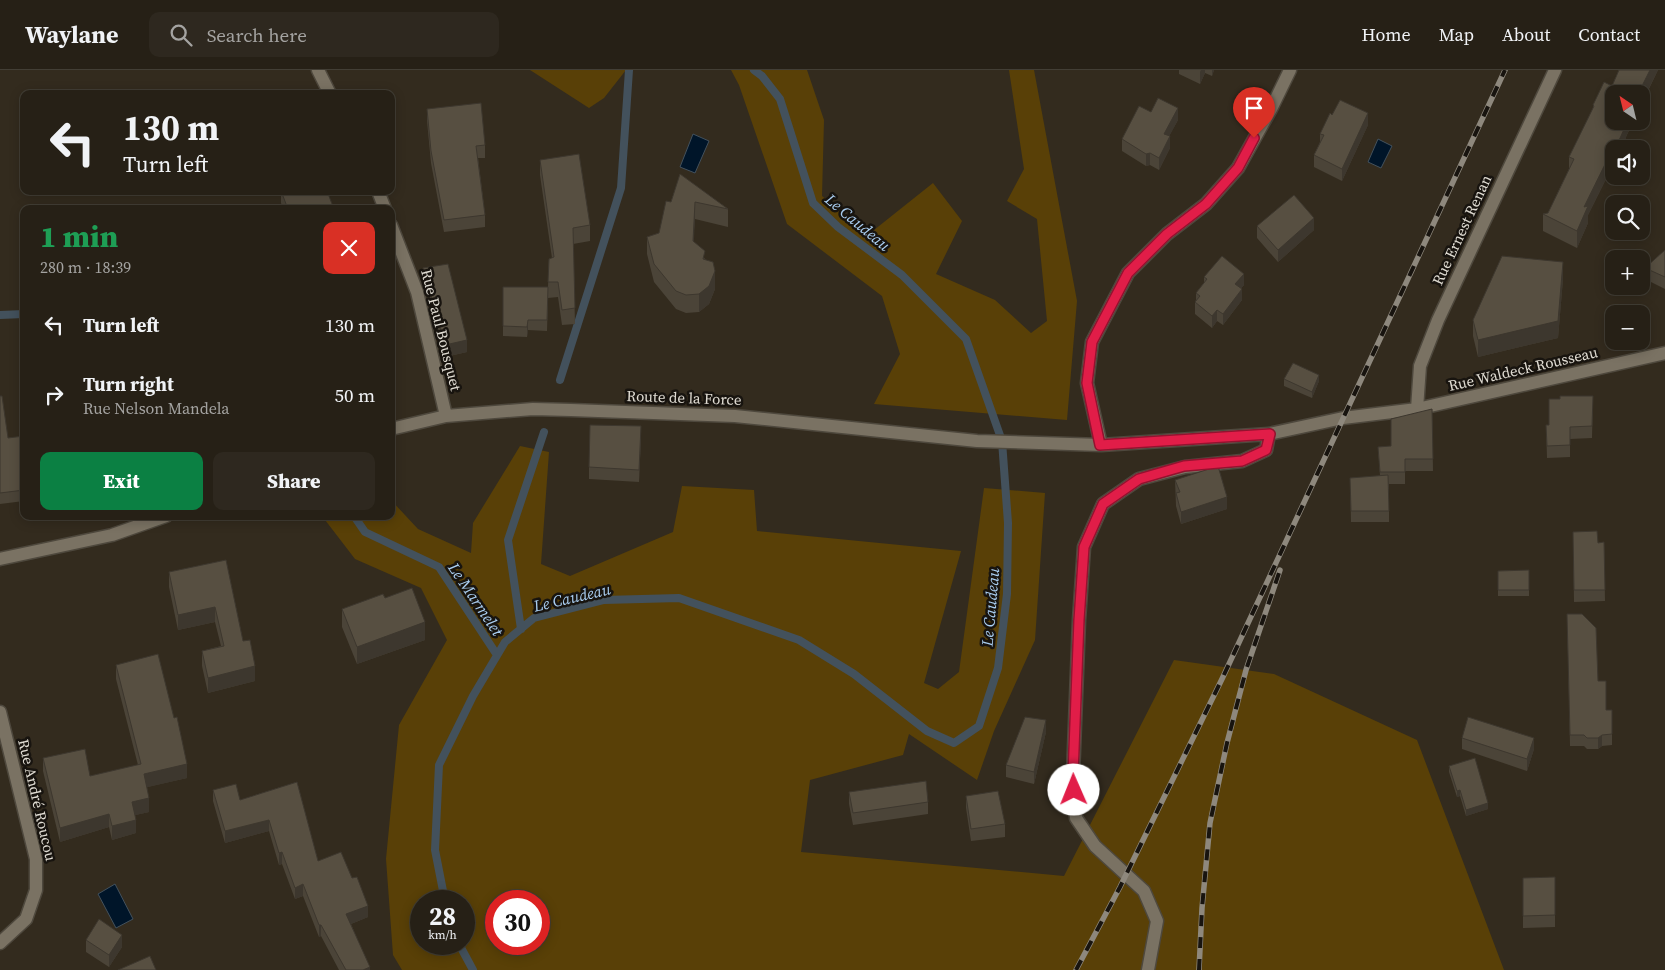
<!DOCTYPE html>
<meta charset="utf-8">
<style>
:root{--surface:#262016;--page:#2e281f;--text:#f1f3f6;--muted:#a4a3a1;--line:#423e35;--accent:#0b8043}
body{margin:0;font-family:"Source Serif 4",serif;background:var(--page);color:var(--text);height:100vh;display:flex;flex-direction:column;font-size:19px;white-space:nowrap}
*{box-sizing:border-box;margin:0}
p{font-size:16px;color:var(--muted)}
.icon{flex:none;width:28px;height:28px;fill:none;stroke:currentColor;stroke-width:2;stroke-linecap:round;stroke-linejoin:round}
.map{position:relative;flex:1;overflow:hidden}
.sheet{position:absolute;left:20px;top:135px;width:375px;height:315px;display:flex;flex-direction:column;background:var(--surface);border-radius:10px;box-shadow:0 2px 12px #0003,0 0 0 1px var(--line)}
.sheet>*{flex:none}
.hud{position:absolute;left:20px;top:20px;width:375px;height:105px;border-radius:10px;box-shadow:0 2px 12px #0003,0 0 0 1px var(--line);background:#262016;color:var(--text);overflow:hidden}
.needle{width:32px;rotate:325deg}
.fabs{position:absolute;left:1605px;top:15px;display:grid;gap:10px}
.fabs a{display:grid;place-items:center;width:45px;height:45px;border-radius:10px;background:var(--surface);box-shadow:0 2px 12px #0003,0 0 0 1px var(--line);font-size:25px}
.speed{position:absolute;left:410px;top:820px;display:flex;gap:10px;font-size:25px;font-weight:700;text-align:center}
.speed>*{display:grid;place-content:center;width:65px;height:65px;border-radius:50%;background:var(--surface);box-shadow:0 2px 12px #0003,0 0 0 1px var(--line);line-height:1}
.speed small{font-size:12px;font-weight:400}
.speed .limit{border:8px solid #d22;background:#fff;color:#111}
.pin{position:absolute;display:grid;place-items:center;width:42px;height:42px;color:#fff;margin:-51px -21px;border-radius:50% 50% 50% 0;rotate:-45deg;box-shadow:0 0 5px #0007}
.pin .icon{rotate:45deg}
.me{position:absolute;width:55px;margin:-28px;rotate:359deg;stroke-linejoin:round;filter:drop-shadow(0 0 4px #0008)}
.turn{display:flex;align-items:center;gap:18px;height:105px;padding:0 20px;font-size:22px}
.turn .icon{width:65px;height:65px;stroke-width:2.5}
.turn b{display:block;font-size:35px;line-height:42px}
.round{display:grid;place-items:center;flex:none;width:52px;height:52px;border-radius:10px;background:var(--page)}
.overview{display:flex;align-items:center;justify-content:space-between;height:85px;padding:0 20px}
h1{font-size:30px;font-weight:800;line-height:38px;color:#1e9e55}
.cta{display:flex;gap:10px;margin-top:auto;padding:10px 20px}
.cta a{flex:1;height:58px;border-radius:10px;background:var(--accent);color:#fff;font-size:20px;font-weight:800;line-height:58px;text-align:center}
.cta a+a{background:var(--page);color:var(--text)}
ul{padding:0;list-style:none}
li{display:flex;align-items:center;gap:15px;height:70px;padding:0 20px}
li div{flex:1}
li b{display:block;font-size:19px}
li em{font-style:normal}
header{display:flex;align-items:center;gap:30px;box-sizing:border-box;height:70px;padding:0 25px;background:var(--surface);border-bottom:1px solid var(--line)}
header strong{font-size:24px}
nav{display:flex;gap:28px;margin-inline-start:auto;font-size:18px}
.search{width:350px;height:45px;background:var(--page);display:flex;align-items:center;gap:12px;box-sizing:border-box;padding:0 18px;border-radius:10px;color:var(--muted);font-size:19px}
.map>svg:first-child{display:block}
.green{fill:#594007;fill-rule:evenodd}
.water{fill:#001529;stroke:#43515c}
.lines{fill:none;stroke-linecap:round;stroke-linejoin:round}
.stream{stroke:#43515c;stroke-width:8}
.minor-casing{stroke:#4e483d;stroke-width:15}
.minor{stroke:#7a7263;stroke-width:12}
.rail-casing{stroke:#8e887d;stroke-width:5.5}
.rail{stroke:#18140f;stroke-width:4;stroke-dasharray:11;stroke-linecap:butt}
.wall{fill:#4b4438}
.shaded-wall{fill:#3d372e}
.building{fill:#574f41;stroke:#3d372e}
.route-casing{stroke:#92132f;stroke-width:12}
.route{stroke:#e11d48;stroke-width:9}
.labels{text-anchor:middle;stroke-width:5;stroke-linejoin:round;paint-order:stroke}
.street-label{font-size:15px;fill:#e0dcd3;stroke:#18140f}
.water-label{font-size:16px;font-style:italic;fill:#aacef1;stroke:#18140f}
</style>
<header>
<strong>Waylane</strong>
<div class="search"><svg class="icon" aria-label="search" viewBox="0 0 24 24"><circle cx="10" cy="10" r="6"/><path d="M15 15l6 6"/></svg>Search here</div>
<nav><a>Home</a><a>Map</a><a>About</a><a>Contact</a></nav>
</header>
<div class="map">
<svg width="1665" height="900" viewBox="0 0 1665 900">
<rect width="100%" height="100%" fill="#332b1e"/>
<path class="green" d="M530 0H626L604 28 589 38Z
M731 0H807L824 50 822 126 869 164 933 113 962 151 936 204 995 230 1031 263 1047 251 1037 149 1007 131 1024 99 1009 0H1034L1077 231 1067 350 874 334 900 284 882 226 787 154 739 15Z
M520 376 549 382 541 494 570 506 673 462 682 416 754 420 757 461 961 481 924 613 938 619 959 602 984 418 1045 423 1035 570 994 661 977 710 909 664 903 685 810 710 801 782 1064 806 1174 590 1274 604 1417 670 1504 900H402L393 885 386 789 399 655 447 570 421 518 355 489 322 446H391V430L418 459 471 483 473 453ZM421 831H464V874H421ZM496 831H539V874H496Z"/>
<path class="water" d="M693 64 709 71 695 103 680 97Z
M1378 69 1392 76 1381 98 1368 92Z
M115 814 133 849 116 858 98 824Z"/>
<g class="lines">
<path class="stream" d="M0 245 24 244
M560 310 621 118 629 0
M354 446 365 462 439 497 497 585
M521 559 508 470 544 362
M445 831 435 780 439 695 473 626 505 572 534 548 604 530 679 528 799 570 854 604 927 661 954 673 979 656 998 598 1007 524 1008 453 1002 371 966 269 902 205 838 157 813 133 780 29 762 6 754 0
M459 874 473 900"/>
<g class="minor-casing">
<path id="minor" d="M318 0 330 24
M378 121 385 139
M391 155 417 222 446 346
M1417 339 1420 296 1438 250 1555 0
M391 359 446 346 533 339 571 340 735 346 977 371 1101 375 1269 364 1343 348 1417 339 1665 283
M1101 375 1087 313 1092 272 1128 203 1167 164 1206 134 1238 98 1271 39 1290 0
M0 489 112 465 166 446
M0 642 36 789V820L26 849 0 873
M1148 900 1157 851 1144 821 1095 776 1076 748 1073 705 1079 550 1084 477 1103 434 1139 409 1185 397 1242 391 1266 380 1269 364"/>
</g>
<use href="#minor" class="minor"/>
<g class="rail-casing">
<path id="rail" d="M1076 900 1120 817 1222 609 1505 0
M1199 900 1202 838 1210 753 1227 673 1246 600 1280 500"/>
</g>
<use href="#rail" class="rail"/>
</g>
<path class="wall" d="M1179 0H1214L1212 6 1205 3 1200 14 1179 4Z
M1619 0H1658L1626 67V72L1623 79H1614V93L1588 145V153L1577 178 1543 161V144L1548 143 1569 99V87L1593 39V35L1612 16Z
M427 39 485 75V88H478L485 145V157L444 162 431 93 427 51Z
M1151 42 1178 50 1169 66 1170 78 1159 100 1150 95 1146 96 1122 81V69Z
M1332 45 1368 55 1342 111 1314 97V85L1320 72V64Z
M540 90 590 155V171L573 174 575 254 562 255 558 227 548 228 547 261 528 260 527 267 503 266V217H548L549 189 552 188 540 105Z
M680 104 728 139V157L695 149 693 172 705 189 715 219 709 234 699 242 686 243 676 239 654 212 647 184V167L659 163 671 132Z
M281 121 334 139H283L281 133Z
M1257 156 1314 160 1278 192 1257 168Z
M1665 180V219L1645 209V198Z
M423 198 467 282 445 287 423 210Z
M1204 207 1244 215 1241 218 1242 230 1223 255 1217 251 1212 258 1195 244V232L1196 230V223L1204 213Z
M1563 209 1558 268 1478 287 1473 266V250Z
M1284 309 1319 311 1312 328 1284 316Z
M0 326 8 368 24 366V431L0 434Z
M1593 326 1592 368 1570 369V387L1547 388 1546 355H1549L1560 329Z
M1432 339 1433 401H1405V414H1389V452H1351L1350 408 1380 406 1378 377 1391 376Z
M641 368 639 412 589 409V397Z
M1175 410 1227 439 1181 454 1176 436Z
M1573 462 1598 473 1604 472 1605 531 1574 532Z
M226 490 243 571 255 611 208 623 202 596V581L221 576 215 552 178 560 169 517V502Z
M1529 500V526H1498V501Z
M385 528 425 570 357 594 342 557V539Z
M1567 544 1598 611 1606 640H1612V675L1602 676 1598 679H1587L1584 676H1570Z
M116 595 187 708 147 717 149 742 135 745 136 763 112 770 109 757 60 772 43 701V688L90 706 138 695 116 609Z
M1046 662 1034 714 1006 707V695Z
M1462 668 1534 679 1527 701 1462 679Z
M1449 696 1488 739 1466 746 1460 726 1457 727 1449 702Z
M297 712 318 791 368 847 351 854 370 900H339L321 866 319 867 303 826 295 829 282 794 279 795 269 761 225 773 213 731V720L240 730Z
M849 722 928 732V744L853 755 849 734Z
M966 726 1005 754V767L971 771 966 738Z
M1523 808 1555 845V857L1523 858Z
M86 870 122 877 109 897 86 882Z"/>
<path class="shaded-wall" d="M1201 0H1205V3L1200 14V2Z
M1212 0H1214L1212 6Z
M1650 0H1658L1641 34V24H1638Z
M1178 38V50L1164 76V64Z
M1368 43V55L1342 111V99Z
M1625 51H1633L1626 67V72L1623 79H1616V77Z
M1170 66V78L1159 100V88Z
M1614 76V93L1588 145V153L1577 178V161L1584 137Z
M1150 83V95L1146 96V84Z
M695 132V149L693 189V171Z
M1314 148V160L1278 192V180Z
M1563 192V209L1558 268 1478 287V270Z
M715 201V219L709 234 699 242V224Z
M1244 204V215L1235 225V214Z
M1242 219V230L1223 255V244Z
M1217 240V251L1212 258V246Z
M528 250V260L527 267V257Z
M467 270V282L445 287V275Z
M1319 305V311L1312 328V322Z
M641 356V368L639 412V400Z
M1227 427V439L1181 454V442Z
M215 537V552L178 560V545Z
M425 552V570L357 594V577Z
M255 596V611L208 623V608Z
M1046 650V662L1034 714V702Z
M1602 665V676L1598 679V668Z
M1534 668V679L1527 701V689Z
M187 694V708L144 718V704Z
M1460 720V726L1457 727V721Z
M149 728V742L132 746V732Z
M1488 733V739L1466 746V740Z
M109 744V757L60 772V758Z
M136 750V763L112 770V756Z
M269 750V761L225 773V761Z
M282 782V794L279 795V783Z
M303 814V826L295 829V818Z
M368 836V847L346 856V844Z
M319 855H321V866L319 867Z
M122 865V877L109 897V885Z
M370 897V900H363Z"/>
<path class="building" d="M1619 0H1650L1638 24H1614V51H1625L1624 54 1626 55 1616 77 1614 76 1584 137 1588 136 1577 161 1543 144 1548 143 1574 89 1569 87 1594 36 1593 35 1604 12 1612 16Z
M1158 28 1178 38 1164 64 1170 66 1159 88 1150 83 1146 84 1122 69 1139 36 1151 42Z
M1340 30 1368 43 1342 99 1314 85 1324 65 1320 64 1330 43 1332 45Z
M481 33 485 75 476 76 485 145 444 150 431 81 427 39Z
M579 84 590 155 573 158 575 238 562 240 558 212H548L549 189 554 187 540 90Z
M680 104 728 139 695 132 693 171 705 181 703 189 713 192 715 201 709 216 699 224 686 225 676 221 654 194 647 167 659 163 666 131 671 132Z
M281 121H327L334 139H302L301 138 298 139H288Z
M1294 125 1314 148 1278 180 1257 156Z
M1665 180V207L1645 198Z
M1222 186 1244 204 1235 214 1242 219 1223 244 1217 240 1212 246 1195 232 1200 226 1196 223 1207 209 1204 207Z
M1502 186 1563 192 1558 251 1478 270 1473 250Z
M448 194 467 270 445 275 423 198Z
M503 217H548L547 250H528L527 257 503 256Z
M1293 293 1319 305 1312 322 1284 309Z
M0 326H2L8 368 24 366V420L0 423Z
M1560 326H1593L1592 356 1570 357V375L1547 376 1546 355H1549V329H1560Z
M1432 339 1433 389H1405V402H1380L1378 377 1391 376V349Z
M590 355 641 356 639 400 589 397Z
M1218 396 1227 427 1181 442 1176 423 1180 422 1175 410Z
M1388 405 1389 441H1351L1350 408Z
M1597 461 1598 473 1604 472 1605 520H1574L1573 462Z
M226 490 243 571 250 570 255 596 208 608 202 581 224 576 215 537 178 545 169 502Z
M1529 500V520H1498V501Z
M412 518 425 552 357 577 342 539 383 524 385 528Z
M1567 544H1582L1596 558 1598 611H1606V640H1612V664L1602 665 1598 668H1587L1584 665H1570Z
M158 584 174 648 177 647 187 694 144 704 149 728 132 732 136 750 112 756 109 744 60 758 43 688 85 679 90 706 141 694 116 595Z
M1025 647 1046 650 1034 702 1006 695Z
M1468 647 1534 668 1527 689 1462 668Z
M1475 688 1488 733 1466 740 1460 720 1457 721 1449 696Z
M926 711 928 732 853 743 849 722Z
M297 712 318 791 341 782 352 808 357 807 368 836 346 844 370 897 363 900H346L321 855H319L303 814 295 818 282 782 279 783 269 750 225 761 213 720 236 714 240 730Z
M998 721 1005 754 971 759 966 726Z
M1555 807V845L1523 846V808Z
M99 849 122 865 109 885 86 870Z
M150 886 156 900H118Z"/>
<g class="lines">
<g class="route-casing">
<path id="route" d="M1074 720 1073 705 1079 550 1084 477 1103 434 1139 409 1184 396 1242 391 1266 380 1270 364 1100 375 1087 313 1092 272 1128 203 1167 164 1206 134 1238 98 1254 68"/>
</g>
<use href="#route" class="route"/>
</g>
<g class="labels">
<g class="street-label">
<text transform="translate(1462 160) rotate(-65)" y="5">Rue Ernest Renan</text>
<text transform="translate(441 260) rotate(76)" y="5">Rue Paul Bousquet</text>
<text transform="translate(1523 299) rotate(-13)" y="5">Rue Waldeck Rousseau</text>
<text transform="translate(684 328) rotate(2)" y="5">Route de la Force</text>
<text transform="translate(37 730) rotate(77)" y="5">Rue André Roucou</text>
</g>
<g class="water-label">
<text transform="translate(858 152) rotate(40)" y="6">Le Caudeau</text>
<text transform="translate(572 527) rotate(-13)" y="6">Le Caudeau</text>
<text transform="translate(476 529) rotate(56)" y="6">Le Marmelet</text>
<text transform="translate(990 537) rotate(-85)" y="6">Le Caudeau</text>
</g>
</g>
</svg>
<div class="fabs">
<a><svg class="needle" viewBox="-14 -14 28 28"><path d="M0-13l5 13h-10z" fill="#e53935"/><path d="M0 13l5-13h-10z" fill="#a4a3a1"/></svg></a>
<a><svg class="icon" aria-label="sound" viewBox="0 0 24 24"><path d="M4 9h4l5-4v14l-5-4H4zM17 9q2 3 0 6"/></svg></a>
<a><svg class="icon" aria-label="search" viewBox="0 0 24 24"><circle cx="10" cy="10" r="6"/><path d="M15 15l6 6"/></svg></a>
<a>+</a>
<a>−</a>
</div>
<div class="speed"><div>28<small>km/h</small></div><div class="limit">30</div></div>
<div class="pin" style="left:1254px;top:68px;background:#d93025"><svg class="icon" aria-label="arrive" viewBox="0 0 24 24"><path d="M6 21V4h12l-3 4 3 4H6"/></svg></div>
<svg class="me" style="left:1074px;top:720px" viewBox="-20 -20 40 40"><circle r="19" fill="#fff"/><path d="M0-13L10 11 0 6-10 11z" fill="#e11d48"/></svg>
<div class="hud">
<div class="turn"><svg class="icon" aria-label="left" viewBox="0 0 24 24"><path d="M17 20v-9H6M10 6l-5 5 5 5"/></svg><div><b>130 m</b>Turn left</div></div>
</div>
<section class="sheet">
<div class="overview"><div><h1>1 min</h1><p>280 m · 18:39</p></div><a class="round" style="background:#d93025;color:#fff"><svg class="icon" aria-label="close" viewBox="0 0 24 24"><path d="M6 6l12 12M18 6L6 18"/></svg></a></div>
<ul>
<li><svg class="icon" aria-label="left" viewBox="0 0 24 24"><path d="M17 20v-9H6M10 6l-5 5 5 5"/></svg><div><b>Turn left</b></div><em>130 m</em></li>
<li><svg class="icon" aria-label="right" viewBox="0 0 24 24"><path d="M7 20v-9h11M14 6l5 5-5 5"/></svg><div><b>Turn right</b><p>Rue Nelson Mandela</p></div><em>50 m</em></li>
</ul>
<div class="cta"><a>Exit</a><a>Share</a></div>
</section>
</div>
